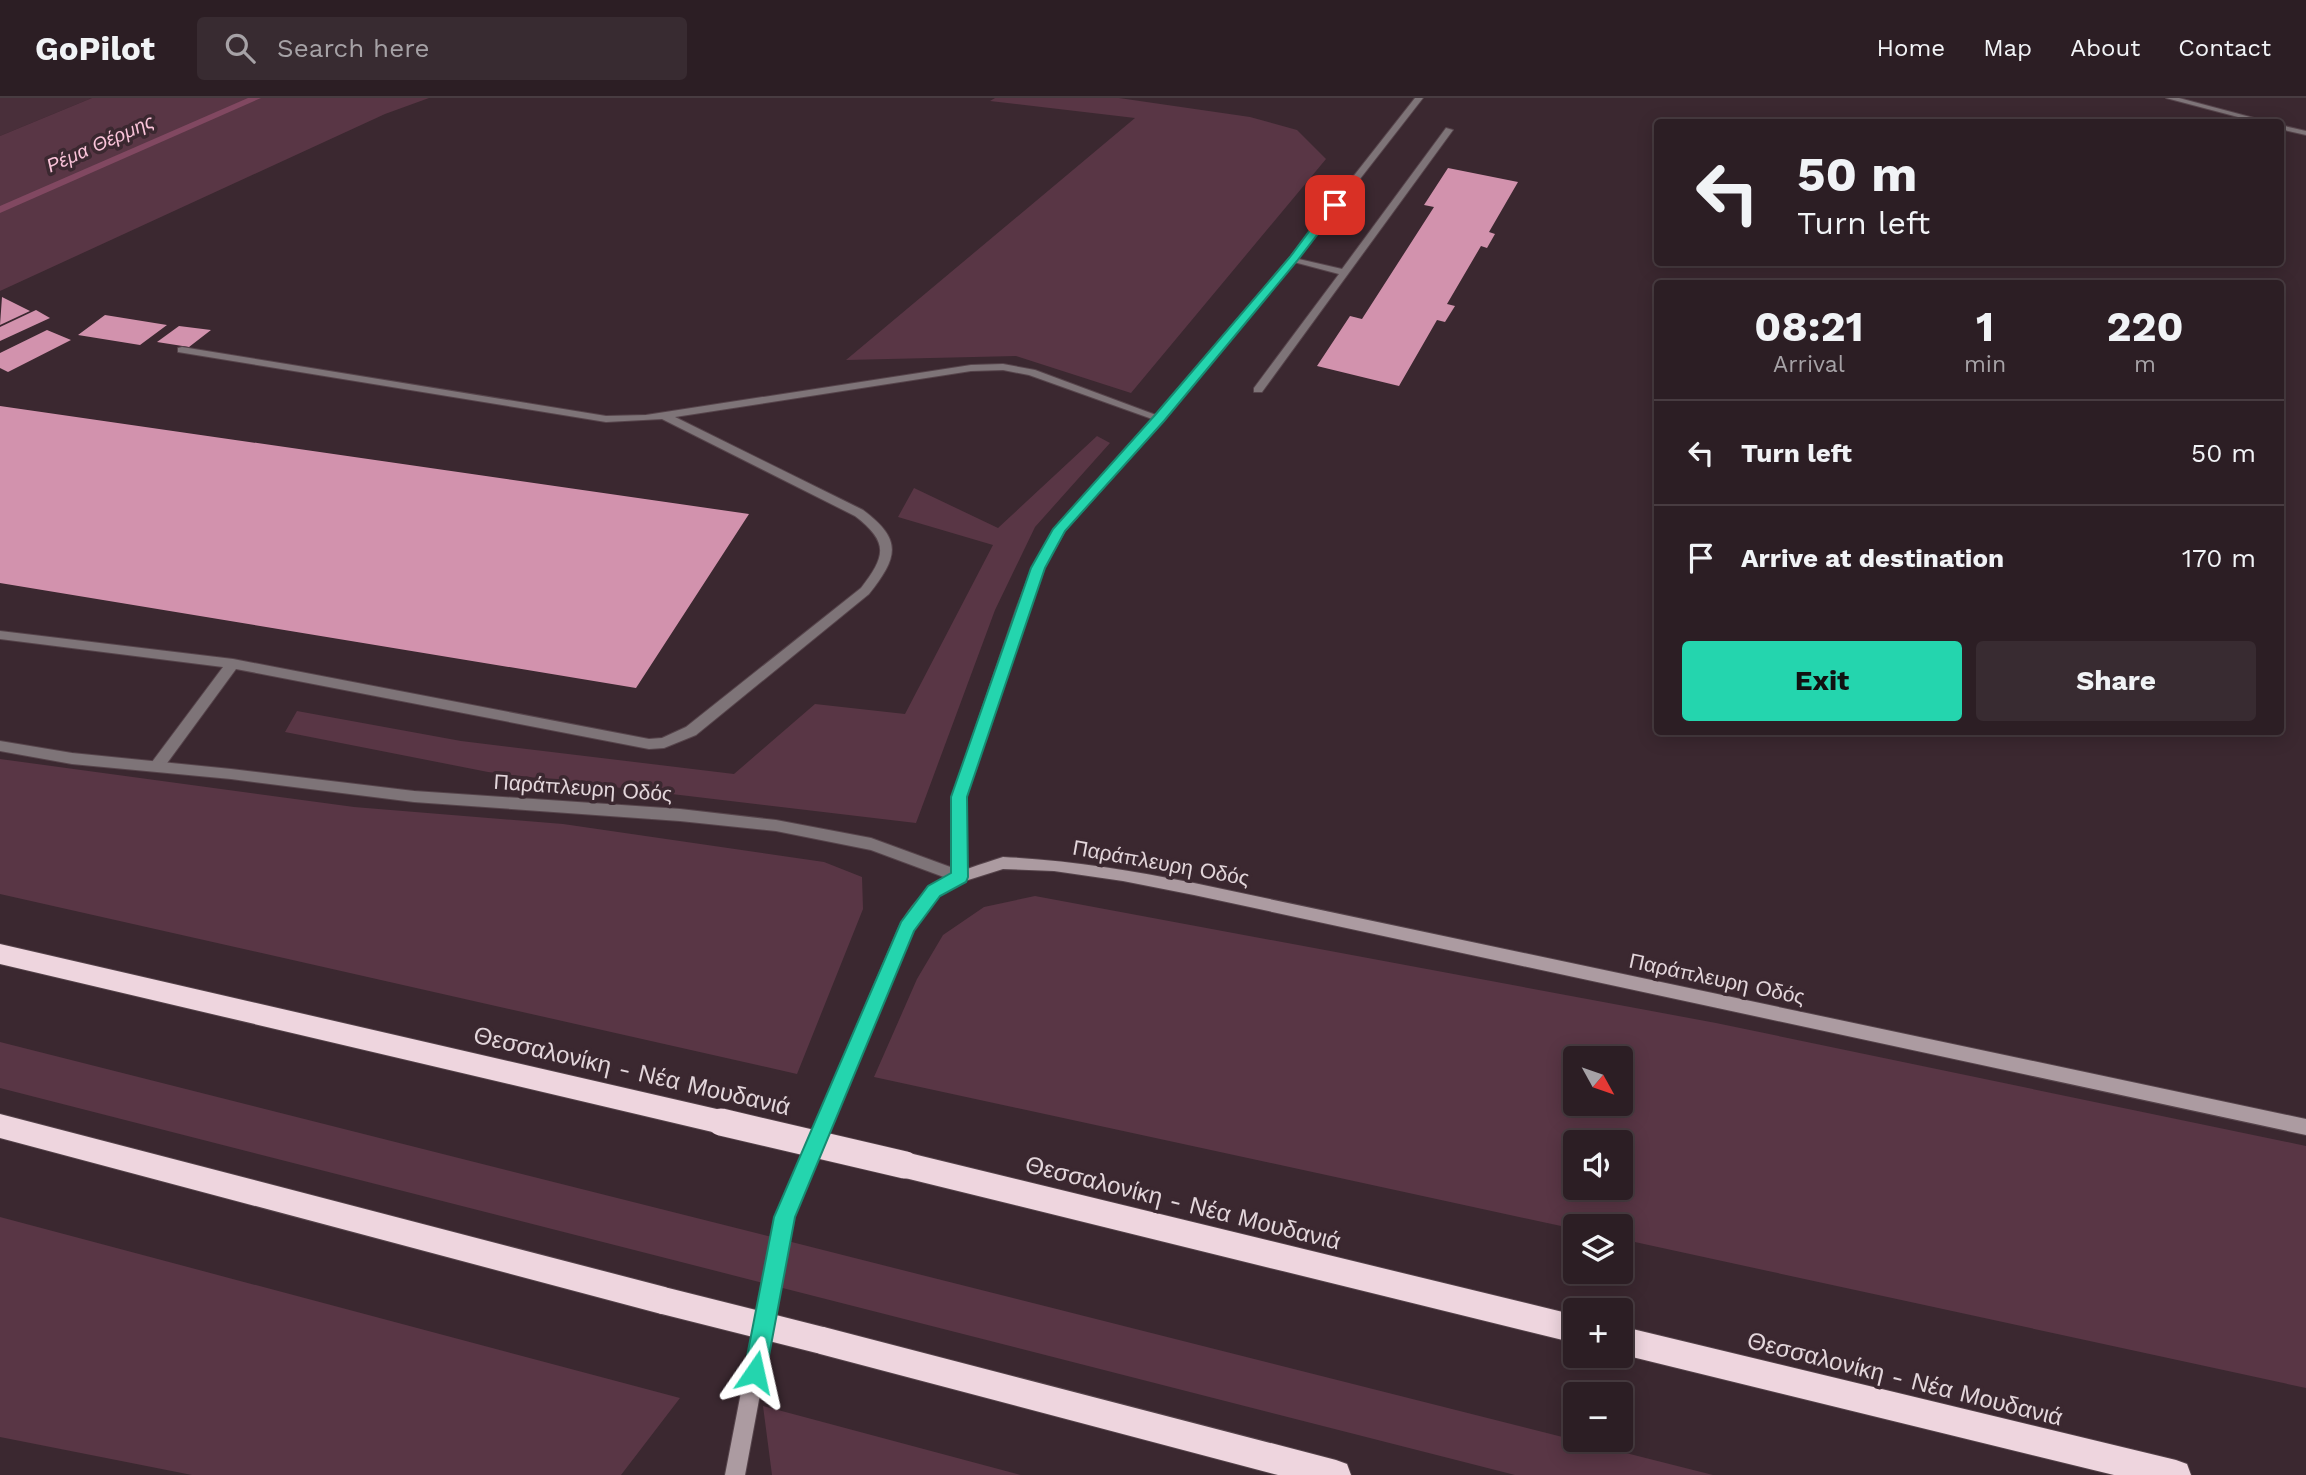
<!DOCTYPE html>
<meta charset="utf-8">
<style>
:root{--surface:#2c1e24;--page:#382b31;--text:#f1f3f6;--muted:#a6a2a6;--line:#483c41;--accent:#24d5ae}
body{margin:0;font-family:"Work Sans",sans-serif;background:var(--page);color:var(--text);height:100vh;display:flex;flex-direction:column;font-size:26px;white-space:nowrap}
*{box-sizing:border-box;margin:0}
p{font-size:23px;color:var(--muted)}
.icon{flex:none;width:38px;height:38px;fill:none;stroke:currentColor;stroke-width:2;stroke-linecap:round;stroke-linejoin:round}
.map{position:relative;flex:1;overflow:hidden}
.side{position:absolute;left:1654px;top:182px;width:630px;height:455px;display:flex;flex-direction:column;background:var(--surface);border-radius:7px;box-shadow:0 4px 18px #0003,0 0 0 2px var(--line)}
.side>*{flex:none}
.top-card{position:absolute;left:1654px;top:21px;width:630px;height:147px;border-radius:7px;box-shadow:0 4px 18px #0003,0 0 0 2px var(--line);background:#2c1e24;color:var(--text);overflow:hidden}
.needle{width:46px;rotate:130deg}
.fabs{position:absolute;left:1563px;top:948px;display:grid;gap:14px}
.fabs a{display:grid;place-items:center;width:70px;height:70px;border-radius:7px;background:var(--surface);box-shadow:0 4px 18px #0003,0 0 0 2px var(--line);font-size:35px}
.pin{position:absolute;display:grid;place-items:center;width:60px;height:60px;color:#fff;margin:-30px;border-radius:14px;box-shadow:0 4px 10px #0006}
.me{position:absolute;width:77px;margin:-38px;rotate:11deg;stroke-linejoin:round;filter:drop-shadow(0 0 5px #0008)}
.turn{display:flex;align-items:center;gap:24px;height:147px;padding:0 28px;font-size:32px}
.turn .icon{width:91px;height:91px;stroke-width:2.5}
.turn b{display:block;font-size:49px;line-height:60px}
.eta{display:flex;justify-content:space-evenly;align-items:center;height:119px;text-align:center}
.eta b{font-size:42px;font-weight:700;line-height:49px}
.primary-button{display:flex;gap:14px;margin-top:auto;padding:14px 28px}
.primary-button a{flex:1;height:80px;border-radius:7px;background:var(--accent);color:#111;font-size:28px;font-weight:700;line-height:80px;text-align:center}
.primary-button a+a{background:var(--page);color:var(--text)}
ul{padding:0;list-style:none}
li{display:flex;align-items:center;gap:21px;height:105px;padding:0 28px;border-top:2px solid var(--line)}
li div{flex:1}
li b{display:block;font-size:26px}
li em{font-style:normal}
header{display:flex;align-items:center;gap:42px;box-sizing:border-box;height:98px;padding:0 35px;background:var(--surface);border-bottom:2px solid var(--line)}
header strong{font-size:33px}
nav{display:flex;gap:38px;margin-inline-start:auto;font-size:24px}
.search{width:490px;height:63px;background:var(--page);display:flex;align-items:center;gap:18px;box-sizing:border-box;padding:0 24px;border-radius:7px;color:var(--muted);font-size:26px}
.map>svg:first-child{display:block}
.built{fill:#492f3a}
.green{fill:#593645;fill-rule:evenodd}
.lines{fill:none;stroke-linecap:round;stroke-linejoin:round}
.stream{fill:#814861;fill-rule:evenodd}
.building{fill:#d292ad}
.lane-casing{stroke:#56444b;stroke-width:2}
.street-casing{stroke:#56444b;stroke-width:2}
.secondary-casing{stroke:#56444b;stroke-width:2}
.highway-casing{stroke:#56444b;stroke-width:2}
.lane{fill:#7e7478;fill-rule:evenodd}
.street{fill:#7e7478;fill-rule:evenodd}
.secondary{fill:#ac9ba1;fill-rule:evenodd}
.highway{fill:#eed5de;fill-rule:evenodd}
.highway-bridge-casing{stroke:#56444b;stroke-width:29;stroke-linecap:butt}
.highway-bridge{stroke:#eed5de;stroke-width:27}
.route{fill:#24d5ae;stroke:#178a71;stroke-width:2}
.labels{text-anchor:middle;stroke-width:7;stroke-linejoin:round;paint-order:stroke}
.far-water-label{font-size:19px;font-style:italic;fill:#fbc4da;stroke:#3b2830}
.street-label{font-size:21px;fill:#e3d6db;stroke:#3b2830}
.near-street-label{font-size:24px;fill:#e3d6db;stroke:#3b2830}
</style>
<header>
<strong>GoPilot</strong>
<div class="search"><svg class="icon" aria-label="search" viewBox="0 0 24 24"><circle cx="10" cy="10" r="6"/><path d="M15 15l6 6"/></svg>Search here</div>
<nav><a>Home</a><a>Map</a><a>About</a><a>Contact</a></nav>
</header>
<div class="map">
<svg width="2306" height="1377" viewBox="0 0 2306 1377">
<rect width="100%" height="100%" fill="#3b2830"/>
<path class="built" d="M0 0H92L0 38Z"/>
<path class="green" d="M92 0H429L385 16 0 193V38Z
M995 0H1119L1250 19 1297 32 1326 61 1131 295 1016 258 846 262 1135 20 990 3Z
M1097 338 1110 345 1035 429 995 512 916 725 488 674 285 634 297 613 461 643 734 676 815 606 905 616 993 447 898 419 914 390 998 430Z
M0 661 354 709 563 726 824 764 862 779 863 811 797 976 0 796Z
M1035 798 1716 925 2306 1048V1290L1621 1141 1620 1129H1575V1131L874 979 917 881 943 837 984 809ZM1575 961H1620V1006H1575ZM1575 1045H1620V1090H1575Z
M0 944 1713 1377H1515L0 990Z
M0 1119 680 1300 621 1377H192L0 1339Z
M763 1308 1021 1377H772Z"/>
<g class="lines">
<path class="stream" d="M248 0H261L0 115V108Z"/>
</g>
<path class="building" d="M1448 70 1518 84 1489 134 1495 136 1487 150 1481 148 1447 206 1455 208 1445 224 1437 222 1399 288 1317 268 1350 218 1362 221 1434 109 1424 107Z
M2 199 30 213 0 227Z
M36 212 50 220 0 243V229Z
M105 217 167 227 140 247 78 237Z
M179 228 211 232 189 249 157 244Z
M47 232 71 242 8 274 0 270V255Z
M0 308 749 416 636 590 0 485Z"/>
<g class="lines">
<g class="lane-casing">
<path id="lane" d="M2166 0H2179L2269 24H2257Z
M2280 27 2306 33V37L2280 31Z
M1446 30 1453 32 1262 294H1254V290L1339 176 1290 163V159L1342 171Z
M182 249 606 318 646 317 971 267 1003 266 1035 272 1164 320 1159 323 1155 322 1029 277 1003 272 971 273 675 319 863 412C903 442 898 459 869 496L696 637 664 650 649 651 236 571 162 672 157 673 150 668 152 664 223 569 0 541V533L233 561 649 641 662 640 686 629 861 490C886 458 889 444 855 418L662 321 606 324 178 254V250Z"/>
</g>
<g class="street-casing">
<path id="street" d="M1415 0H1423L1296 163 1163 322 1065 433 1044 470 1028 511 966 699 967 779 965 783 960 785 871 752 776 733 680 723 414 704 231 681 72 666 0 653V643L72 655 231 671 414 693 680 711 776 722 871 740 953 770 952 699 1016 511 1032 470 1054 431 1155 318 1290 159Z"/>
</g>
<g class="secondary-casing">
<path id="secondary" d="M1003 759C1068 762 1130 772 1194 785L2306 1021V1037L1194 797 1123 783 1054 773 1003 771 965 783 939 798 913 833 793 1119 745 1377H725L775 1119 899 829C923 782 957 774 1003 759Z"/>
</g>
<g class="highway-casing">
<path id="highway" d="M0 846 721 1012 730 1015 734 1024 730 1033 721 1036 0 866Z
M0 1016 665 1189 675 1193 679 1203 675 1213 665 1217 0 1040Z
M905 1054 1575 1217V1245L905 1080 896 1076 892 1067 896 1058Z
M820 1228 1336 1362 1347 1366 1351 1377H1278L820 1256 810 1252 806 1242 810 1232Z
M1620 1228 2176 1362 2187 1366 2191 1377H2114L1620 1256Z"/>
</g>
<use href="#lane" class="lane"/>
<use href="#street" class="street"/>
<use href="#secondary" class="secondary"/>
<use href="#highway" class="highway"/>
<g class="highway-bridge-casing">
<path id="highway-bridge" d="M721 1024 905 1067
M665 1203 820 1242"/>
</g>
<use href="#highway-bridge" class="highway-bridge"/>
</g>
<path class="route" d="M1331 104 1340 107 1297 163 1164 323 1065 433 1045 470 967 699 968 779 966 784 940 798 914 833 795 1119 766 1274 763 1281 755 1285 747 1281 744 1274 774 1119 901 824 928 788 951 775V699L1031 470 1053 431 1155 317 1290 159Z"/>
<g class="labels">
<g class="far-water-label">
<text transform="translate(100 45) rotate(-24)" y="7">Ρέμα Θέρμης</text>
</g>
<g class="street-label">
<text transform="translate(583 690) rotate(4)" y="7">Παράπλευρη Οδός</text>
<text transform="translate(1161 765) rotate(10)" y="7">Παράπλευρη Οδός</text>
<text transform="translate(1717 881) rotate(12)" y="7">Παράπλευρη Οδός</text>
</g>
<g class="near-street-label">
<text transform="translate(632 973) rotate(13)" y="8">Θεσσαλονίκη - Νέα Μουδανιά</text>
<text transform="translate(1183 1105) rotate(14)" y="8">Θεσσαλονίκη - Νέα Μουδανιά</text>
<text transform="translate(1905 1281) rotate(14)" y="8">Θεσσαλονίκη - Νέα Μουδανιά</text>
</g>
</g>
</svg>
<div class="fabs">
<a><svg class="needle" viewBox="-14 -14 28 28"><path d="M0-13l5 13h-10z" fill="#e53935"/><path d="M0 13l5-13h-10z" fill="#a6a2a6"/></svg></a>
<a><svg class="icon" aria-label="sound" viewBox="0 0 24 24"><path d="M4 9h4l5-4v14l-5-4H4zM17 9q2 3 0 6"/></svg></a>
<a><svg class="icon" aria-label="layers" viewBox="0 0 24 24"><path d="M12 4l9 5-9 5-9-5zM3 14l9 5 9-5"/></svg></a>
<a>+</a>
<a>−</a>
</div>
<div class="pin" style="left:1335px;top:107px;background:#d93025"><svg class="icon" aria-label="arrive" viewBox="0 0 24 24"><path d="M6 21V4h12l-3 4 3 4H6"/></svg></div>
<svg class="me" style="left:755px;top:1274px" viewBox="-20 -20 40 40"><path d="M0-17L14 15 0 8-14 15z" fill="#24d5ae" stroke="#fff" stroke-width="4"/></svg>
<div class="top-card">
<div class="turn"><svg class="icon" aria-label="left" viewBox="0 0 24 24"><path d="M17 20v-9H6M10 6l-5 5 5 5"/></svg><div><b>50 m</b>Turn left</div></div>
</div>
<section class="side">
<div class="eta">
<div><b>08:21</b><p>Arrival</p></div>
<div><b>1</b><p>min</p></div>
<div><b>220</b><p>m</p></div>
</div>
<ul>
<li><svg class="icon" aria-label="left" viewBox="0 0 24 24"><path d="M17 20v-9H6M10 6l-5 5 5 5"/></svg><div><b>Turn left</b></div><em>50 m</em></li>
<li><svg class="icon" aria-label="arrive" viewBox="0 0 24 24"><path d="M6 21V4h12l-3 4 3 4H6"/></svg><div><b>Arrive at destination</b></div><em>170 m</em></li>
</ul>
<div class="primary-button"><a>Exit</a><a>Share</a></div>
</section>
</div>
